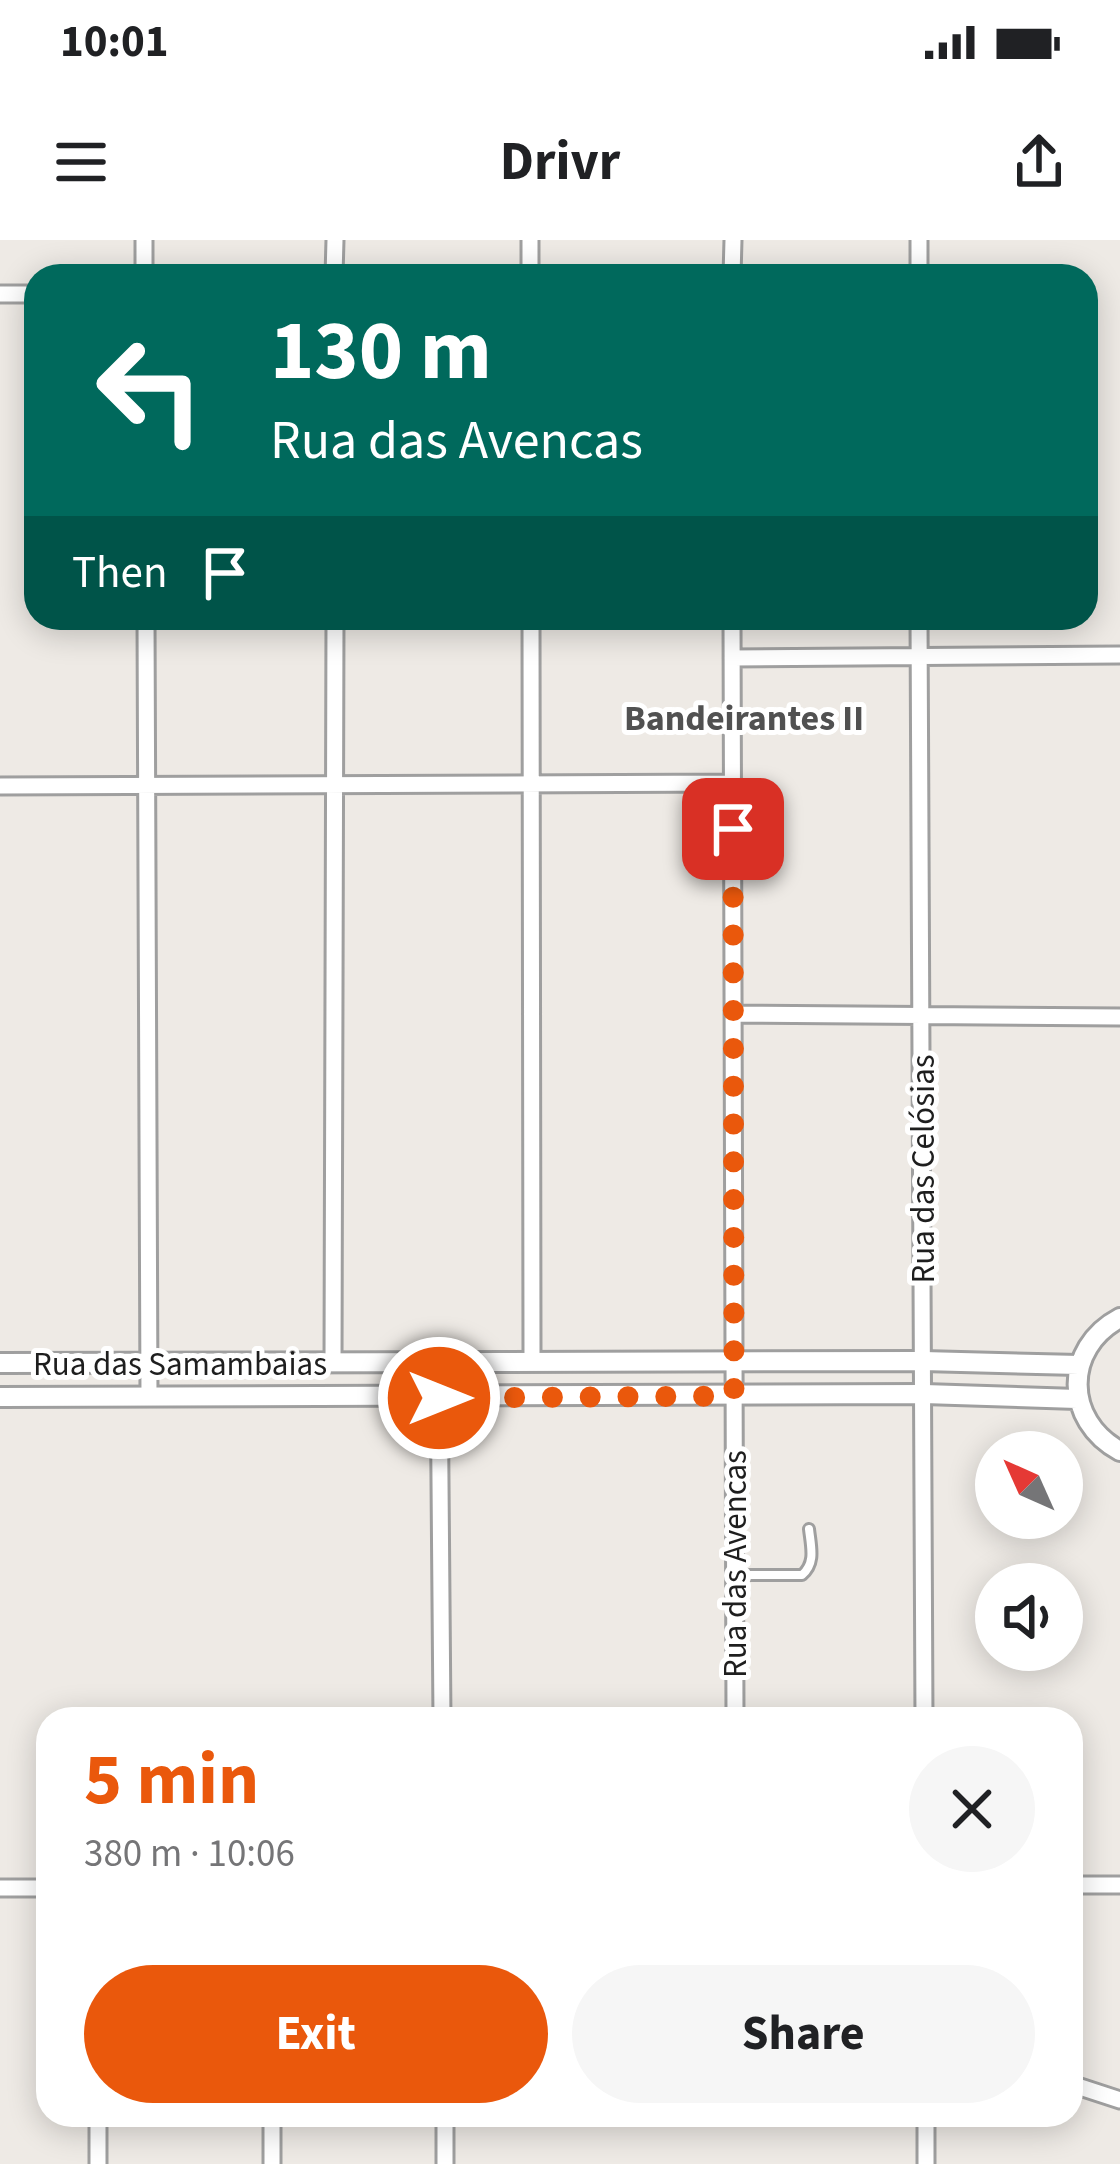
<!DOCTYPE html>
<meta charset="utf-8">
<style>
:root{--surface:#fff;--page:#f6f6f6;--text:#202124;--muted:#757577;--accent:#ea580c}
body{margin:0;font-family:"Source Sans 3",sans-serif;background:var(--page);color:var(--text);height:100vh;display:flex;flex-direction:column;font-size:45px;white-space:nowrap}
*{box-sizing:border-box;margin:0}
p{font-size:39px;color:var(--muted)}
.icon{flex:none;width:66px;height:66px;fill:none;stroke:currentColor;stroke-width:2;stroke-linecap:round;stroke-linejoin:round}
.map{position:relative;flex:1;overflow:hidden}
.side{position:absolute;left:36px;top:1467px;width:1047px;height:420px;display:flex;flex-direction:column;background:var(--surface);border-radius:36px;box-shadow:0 6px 30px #0003}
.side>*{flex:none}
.banner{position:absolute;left:24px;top:24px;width:1074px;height:366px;border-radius:36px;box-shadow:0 6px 30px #0003;background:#00695c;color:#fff;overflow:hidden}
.needle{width:78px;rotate:315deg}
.buttons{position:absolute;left:975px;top:1191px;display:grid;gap:24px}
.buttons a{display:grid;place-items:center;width:108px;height:108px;border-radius:50%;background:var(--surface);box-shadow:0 6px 30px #0003;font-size:60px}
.pin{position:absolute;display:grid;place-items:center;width:102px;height:102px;color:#fff;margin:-51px;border-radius:24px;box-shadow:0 6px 18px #0006}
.me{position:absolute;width:132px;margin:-66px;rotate:90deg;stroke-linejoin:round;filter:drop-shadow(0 0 9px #0008)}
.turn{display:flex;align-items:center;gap:42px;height:252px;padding:0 48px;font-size:54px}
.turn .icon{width:156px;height:156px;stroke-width:2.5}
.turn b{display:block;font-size:84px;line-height:102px}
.then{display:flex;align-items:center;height:114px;padding:0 48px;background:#0003;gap:24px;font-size:45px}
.round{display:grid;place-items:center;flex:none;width:126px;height:126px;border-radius:63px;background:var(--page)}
.overview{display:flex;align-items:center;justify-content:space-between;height:204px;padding:0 48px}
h1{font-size:72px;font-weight:700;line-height:90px;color:var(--accent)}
.cta{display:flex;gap:24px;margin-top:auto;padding:24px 48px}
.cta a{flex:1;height:138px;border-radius:72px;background:var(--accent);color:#fff;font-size:48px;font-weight:700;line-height:138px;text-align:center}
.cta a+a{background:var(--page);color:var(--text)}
.status{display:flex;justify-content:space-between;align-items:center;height:84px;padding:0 60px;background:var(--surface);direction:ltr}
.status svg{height:33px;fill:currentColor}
header{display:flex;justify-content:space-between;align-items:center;height:156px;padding:0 48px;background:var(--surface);font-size:54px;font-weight:700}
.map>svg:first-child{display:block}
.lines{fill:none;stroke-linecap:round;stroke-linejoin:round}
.service-casing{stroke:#9f9f9f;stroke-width:14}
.minor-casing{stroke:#9f9f9f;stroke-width:21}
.tertiary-casing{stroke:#9f9f9f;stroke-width:24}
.service{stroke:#fff;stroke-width:8}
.minor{stroke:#fff;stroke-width:15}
.tertiary{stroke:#fff;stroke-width:18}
.route{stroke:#ea580c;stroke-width:21;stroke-dasharray:0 37.8}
.labels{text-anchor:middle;stroke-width:10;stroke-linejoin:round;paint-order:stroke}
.street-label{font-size:33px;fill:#1e1e1e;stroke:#fff}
.neighbourhood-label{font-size:36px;font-weight:bold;fill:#515151;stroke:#fff}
</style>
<div class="status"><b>10:01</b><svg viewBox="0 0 49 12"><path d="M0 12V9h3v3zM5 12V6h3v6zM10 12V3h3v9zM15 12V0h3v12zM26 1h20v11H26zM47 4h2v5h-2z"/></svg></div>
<header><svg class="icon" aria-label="menu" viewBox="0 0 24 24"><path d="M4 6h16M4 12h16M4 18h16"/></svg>Drivr<svg class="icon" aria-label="share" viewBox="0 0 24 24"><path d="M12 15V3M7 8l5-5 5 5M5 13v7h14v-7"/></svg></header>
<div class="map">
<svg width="1120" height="1924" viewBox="0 0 1120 1924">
<rect width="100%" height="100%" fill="#eeeae5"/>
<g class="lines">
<g class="service-casing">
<path id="service" d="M736 1335H802C816 1323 811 1307 809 1289"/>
</g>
<g class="minor-casing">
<path id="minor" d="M144 0V36
M919 0V36
M334 36 335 0
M530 36V0
M732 36 733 0
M0 54H36
M146 378 149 1157
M531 378 532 1122
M732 378 735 1479
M919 378 924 1479
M732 418 1120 415
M0 546 733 543
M733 774 1120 777
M333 1122 335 378
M439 1122 442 1479
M1071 1645H1120
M0 1648H48
M1071 1844 1120 1860
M98 1875V1924
M272 1875V1924
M445 1875V1924
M926 1924V1875"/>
</g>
<g class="tertiary-casing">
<path id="tertiary" d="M1120 1078C1063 1108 1064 1181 1120 1211
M0 1123 923 1121 1079 1125
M0 1157 924 1154 1077 1159"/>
</g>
<use href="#service" class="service"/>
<use href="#minor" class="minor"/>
<use href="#tertiary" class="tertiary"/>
</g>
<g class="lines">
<path class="route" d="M439 1158 734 1156 733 589"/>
</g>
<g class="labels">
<g class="street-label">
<text transform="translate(922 929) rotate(-90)" y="12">Rua das Celósias</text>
<text x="180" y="1135">Rua das Samambaias</text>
<text transform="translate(734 1324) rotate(-90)" y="12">Rua das Avencas</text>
</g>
<g class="neighbourhood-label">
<text x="744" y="490">Bandeirantes II</text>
</g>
</g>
</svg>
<div class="buttons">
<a><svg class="needle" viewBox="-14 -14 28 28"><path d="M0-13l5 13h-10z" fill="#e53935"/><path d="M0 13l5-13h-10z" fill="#757577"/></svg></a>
<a><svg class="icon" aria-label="sound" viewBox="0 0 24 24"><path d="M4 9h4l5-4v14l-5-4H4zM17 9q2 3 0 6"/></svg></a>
</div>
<div class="pin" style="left:733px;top:589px;background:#d93025"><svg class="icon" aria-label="arrive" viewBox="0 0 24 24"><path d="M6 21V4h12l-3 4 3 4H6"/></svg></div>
<svg class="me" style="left:439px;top:1158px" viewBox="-20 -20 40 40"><circle r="17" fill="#ea580c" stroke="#fff" stroke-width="3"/><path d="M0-11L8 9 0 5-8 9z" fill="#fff"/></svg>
<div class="banner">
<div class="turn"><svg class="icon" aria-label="left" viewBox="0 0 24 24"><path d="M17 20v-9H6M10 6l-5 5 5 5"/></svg><div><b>130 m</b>Rua das Avencas</div></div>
<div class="then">Then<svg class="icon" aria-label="arrive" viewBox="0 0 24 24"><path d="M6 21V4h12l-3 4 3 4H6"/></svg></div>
</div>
<section class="side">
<div class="overview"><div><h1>5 min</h1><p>380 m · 10:06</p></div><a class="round"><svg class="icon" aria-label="close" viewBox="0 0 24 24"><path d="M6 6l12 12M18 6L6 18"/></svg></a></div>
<div class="cta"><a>Exit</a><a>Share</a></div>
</section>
</div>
